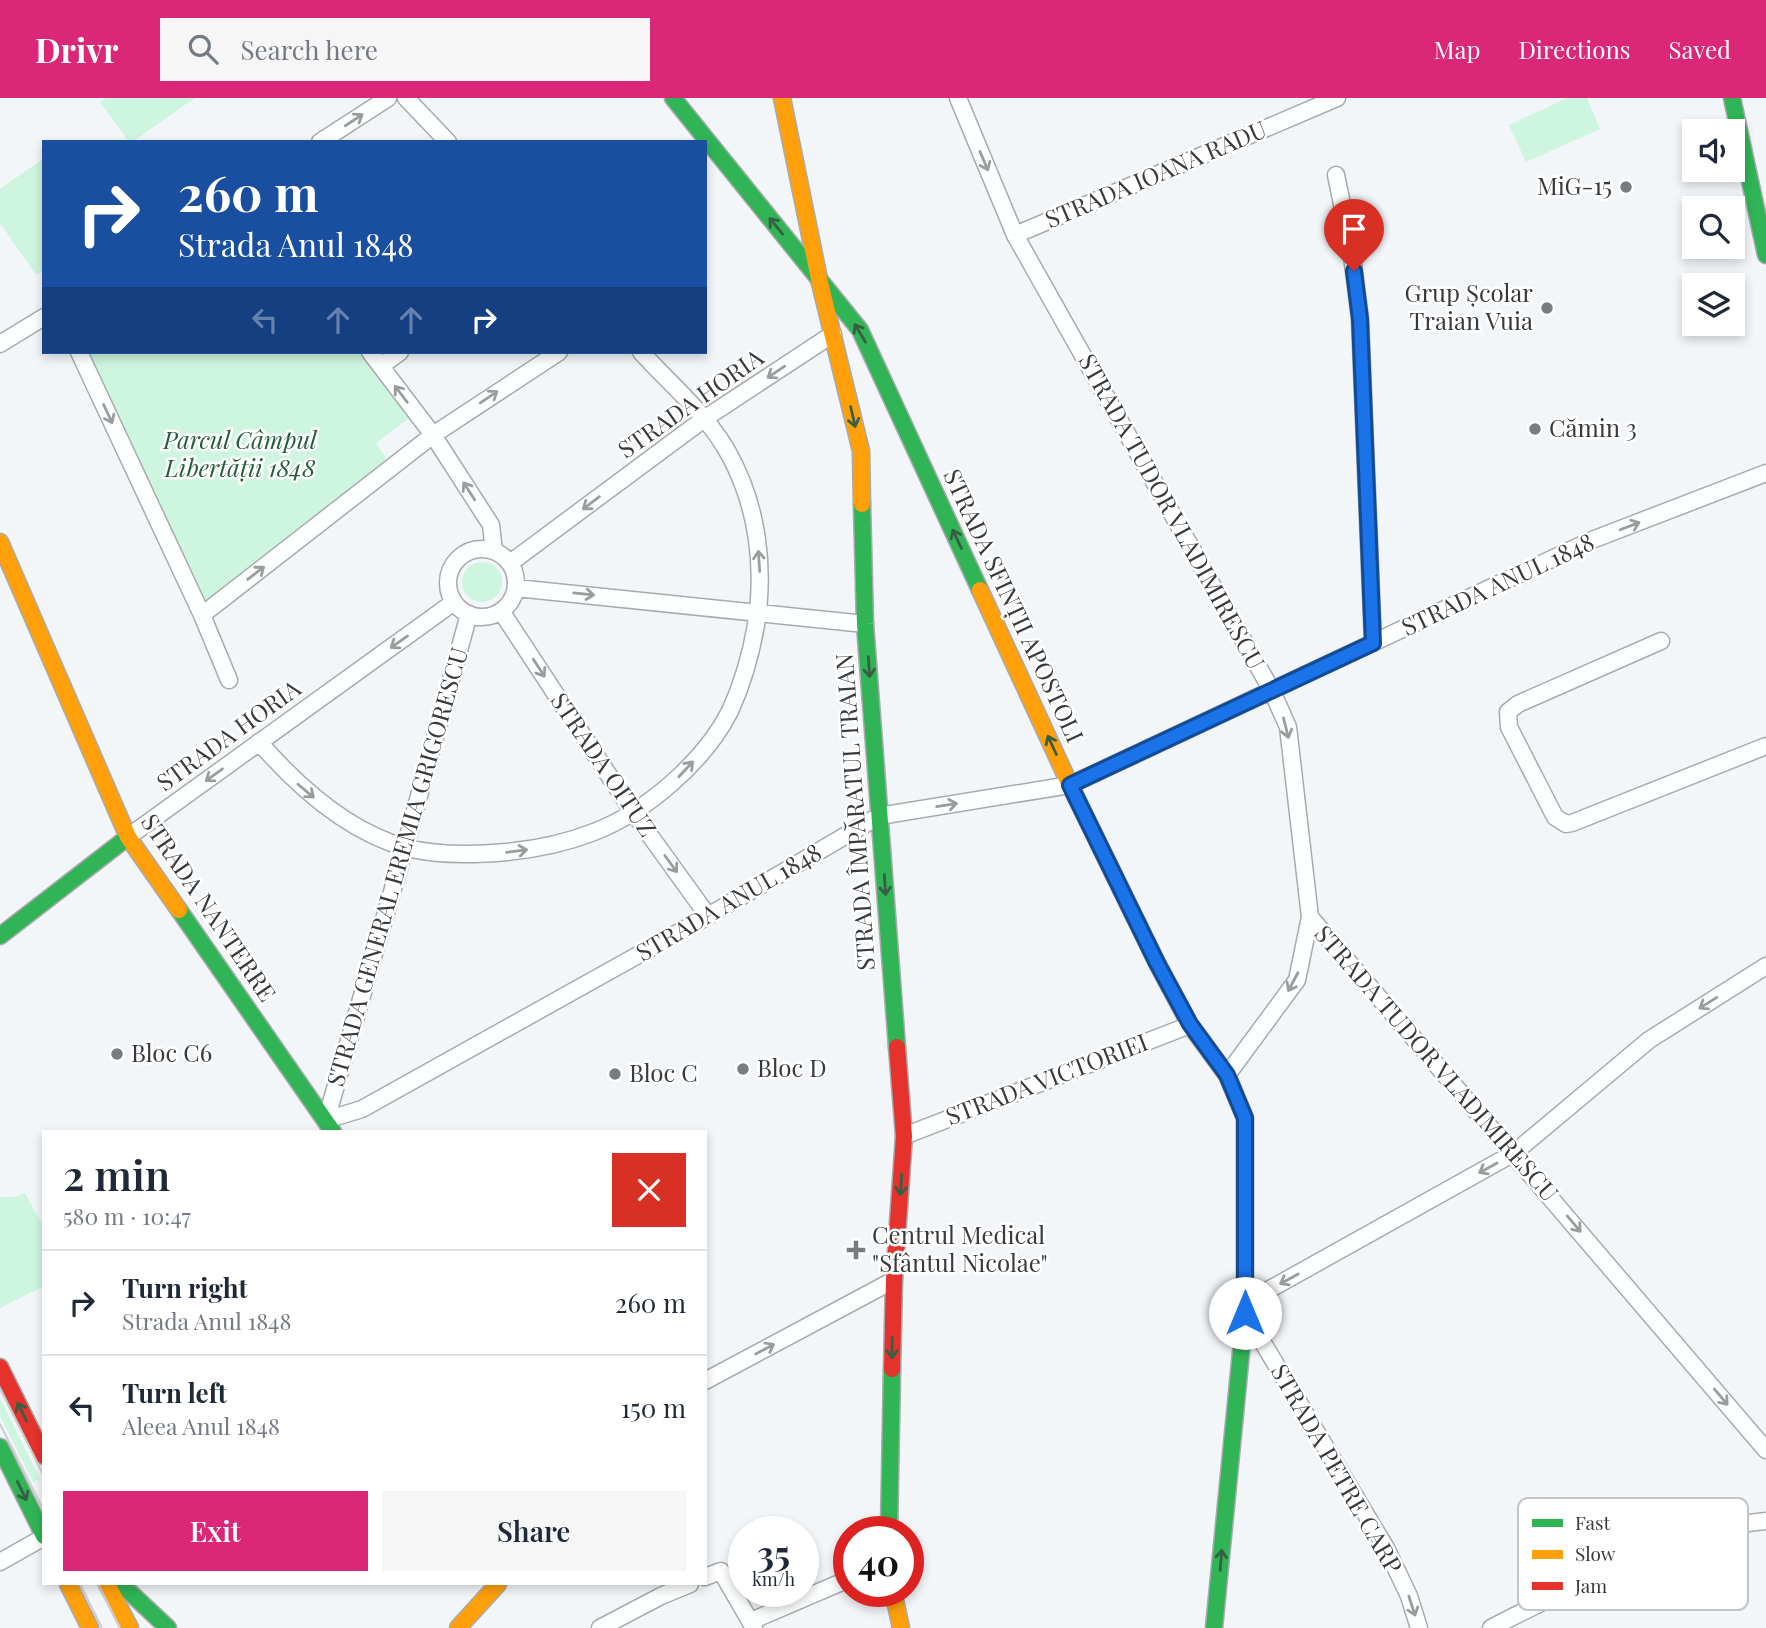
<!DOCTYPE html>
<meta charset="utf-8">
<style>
:root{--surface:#fff;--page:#f6f6f7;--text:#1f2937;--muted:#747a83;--line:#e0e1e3;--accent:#db2777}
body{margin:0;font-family:"Playfair Display",serif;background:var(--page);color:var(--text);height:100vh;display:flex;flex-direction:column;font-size:26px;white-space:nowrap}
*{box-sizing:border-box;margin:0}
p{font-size:23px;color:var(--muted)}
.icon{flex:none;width:38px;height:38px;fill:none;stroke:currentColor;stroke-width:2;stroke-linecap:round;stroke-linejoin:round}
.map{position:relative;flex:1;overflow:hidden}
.side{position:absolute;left:42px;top:1032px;width:665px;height:455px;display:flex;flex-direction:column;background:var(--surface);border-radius:0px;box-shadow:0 4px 10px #0003}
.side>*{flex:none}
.guide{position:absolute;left:42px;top:42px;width:665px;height:214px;border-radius:0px;box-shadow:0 4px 10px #0003;background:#1a4fa0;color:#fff;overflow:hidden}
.tools{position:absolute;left:1682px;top:21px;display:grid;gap:14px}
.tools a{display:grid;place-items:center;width:63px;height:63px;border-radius:0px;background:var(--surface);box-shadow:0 4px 10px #0003;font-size:35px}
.speed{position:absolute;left:728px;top:1418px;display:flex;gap:14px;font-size:35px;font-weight:700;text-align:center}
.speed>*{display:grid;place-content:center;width:91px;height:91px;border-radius:50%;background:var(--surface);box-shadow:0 4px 10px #0003;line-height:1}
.speed small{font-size:18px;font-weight:400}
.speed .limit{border:10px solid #d22;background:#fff;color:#111}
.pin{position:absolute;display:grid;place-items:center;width:60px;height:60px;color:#fff;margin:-72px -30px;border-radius:50% 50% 50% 0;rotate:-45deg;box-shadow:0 0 7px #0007}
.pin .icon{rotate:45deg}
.me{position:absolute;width:77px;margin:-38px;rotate:0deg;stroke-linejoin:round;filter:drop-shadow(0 0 5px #0008)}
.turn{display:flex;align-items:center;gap:24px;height:147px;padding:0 21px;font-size:32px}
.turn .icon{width:91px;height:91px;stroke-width:2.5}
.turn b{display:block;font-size:49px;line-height:60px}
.lanes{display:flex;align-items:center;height:66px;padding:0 21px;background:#0003;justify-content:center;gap:35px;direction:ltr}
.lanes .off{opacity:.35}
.round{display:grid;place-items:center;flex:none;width:74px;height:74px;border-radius:0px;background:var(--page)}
.headline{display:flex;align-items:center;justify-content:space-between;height:119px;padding:0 21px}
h1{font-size:42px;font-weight:600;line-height:52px}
.button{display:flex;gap:14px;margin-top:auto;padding:14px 21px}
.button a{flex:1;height:80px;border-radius:0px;background:var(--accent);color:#fff;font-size:28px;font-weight:600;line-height:80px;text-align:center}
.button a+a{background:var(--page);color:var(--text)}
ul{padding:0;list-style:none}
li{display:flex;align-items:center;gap:21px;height:105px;padding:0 21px;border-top:2px solid var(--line)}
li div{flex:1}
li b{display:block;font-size:26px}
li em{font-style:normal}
header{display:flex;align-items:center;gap:42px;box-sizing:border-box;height:98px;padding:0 35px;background:var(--accent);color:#fff}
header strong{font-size:33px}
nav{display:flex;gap:38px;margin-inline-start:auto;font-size:24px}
.search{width:490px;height:63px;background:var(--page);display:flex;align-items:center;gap:18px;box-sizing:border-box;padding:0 24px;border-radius:0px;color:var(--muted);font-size:26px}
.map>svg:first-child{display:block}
.green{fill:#cdf5df}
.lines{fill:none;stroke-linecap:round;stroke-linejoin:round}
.street-casing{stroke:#a8abad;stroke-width:19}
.fast-casing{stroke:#a8abad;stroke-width:19}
.slow-casing{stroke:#a8abad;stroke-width:19}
.jam-casing{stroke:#a8abad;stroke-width:19}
.street{stroke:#fdfefe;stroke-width:16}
.fast{stroke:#30b455;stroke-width:16}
.slow{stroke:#ff9f0a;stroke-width:16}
.jam{stroke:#e5322d;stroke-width:16}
.tram{stroke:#cececf;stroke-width:2}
.oneway{stroke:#9a9c9e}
.oneway2{stroke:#365f44}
.route-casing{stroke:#114b97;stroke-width:18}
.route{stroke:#1a73e8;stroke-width:12}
.poi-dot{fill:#797c7f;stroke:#fff;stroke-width:2.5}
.labels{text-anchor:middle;stroke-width:5;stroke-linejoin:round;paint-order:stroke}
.street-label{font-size:24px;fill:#383a3d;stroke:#fff}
.poi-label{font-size:24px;fill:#383a3d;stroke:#fff;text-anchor:start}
.park-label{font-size:24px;font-style:italic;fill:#235c3e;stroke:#fff}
.key{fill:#fff;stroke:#c3c4c5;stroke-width:2}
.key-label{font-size:19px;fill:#383a3d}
</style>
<header>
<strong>Drivr</strong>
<div class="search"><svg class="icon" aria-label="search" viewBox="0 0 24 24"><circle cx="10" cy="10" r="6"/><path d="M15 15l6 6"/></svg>Search here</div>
<nav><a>Map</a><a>Directions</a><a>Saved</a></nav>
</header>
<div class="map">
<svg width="1766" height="1530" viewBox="0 0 1766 1530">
<rect width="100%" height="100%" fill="#f3f6f9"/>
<path class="green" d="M105 0H195L132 44H129L100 4Z
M1567 0H1587L1600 31 1526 64 1509 27Z
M44 60V172L36 177 0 125V91Z
M79 254H370L416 315 376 345 392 369 202 517Z
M462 484a20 20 0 1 1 40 0a20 20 0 1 1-40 0Z
M25 1095 44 1130V1188L0 1210V1099H13Z
M0 1300 40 1381 33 1384 0 1318Z"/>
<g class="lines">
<g class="street-casing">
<path id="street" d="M406 0 448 44
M958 0 1015 137 1272 593 1288 629 1310 819 1766 1352
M320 44 388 0
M1336 77 1351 150 1360 221 1373 545
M1015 137 1337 0
M0 246 44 219
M79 254 202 517 229 582
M370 254 433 337 491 427 494 453
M381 268 400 254
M448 485a34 34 0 1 1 68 0a34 34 0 1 1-68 0Z
M510 465 704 321 833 236
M516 490 865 526
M501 513 633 714 708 818
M202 517 433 337 559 254
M1661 543 1518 606 1508 614 1509 629 1555 719 1566 726 1572 725 1766 648
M259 644C298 689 348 734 407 750 440 758 474 757 507 754 537 751 566 745 594 734 646 714 705 663 730 613 742 587 751 556 756 527 765 470 758 410 730 358 709 318 671 287 641 254
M128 739 454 504
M1227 977 1297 882 1310 819
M326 1022 362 1011 708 818 879 718 1070 687 1592 442 1766 375
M326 1022 405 749 469 516
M904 1038 1190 927
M1245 1205 1514 1055 1649 942 1766 868
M1245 1215 1386 1450 1409 1498 1419 1530
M705 1283 894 1182
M0 1464 44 1439
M705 1479 721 1473 754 1530
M751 1523 849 1481
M600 1530 661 1498 690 1486
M1491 1530C1545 1502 1600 1476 1657 1453 1692 1440 1728 1426 1766 1423"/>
</g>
<g class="fast-casing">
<path id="fast" d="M673 0 860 232 980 492
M1732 0 1766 157
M862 406 865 526 897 949
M179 812 333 1034
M0 838 128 739
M0 1349 44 1438
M889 1433 892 1271
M121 1486 168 1530
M1214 1530 1242 1244"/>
</g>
<g class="slow-casing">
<path id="slow" d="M782 0 819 181 861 353 862 406
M0 444 128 739 179 812
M980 492 1070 687 1157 865 1190 927 1227 977
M68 1486 90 1530
M107 1486 130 1530
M893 1493 901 1530
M458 1530 498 1486"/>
</g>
<g class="jam-casing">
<path id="jam" d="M1227 977 1245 1020V1215L1242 1244
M0 1269 44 1358
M892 1271 894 1182 904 1038 897 949"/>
</g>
<use href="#street" class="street"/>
<use href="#fast" class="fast"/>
<use href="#slow" class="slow"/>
<use href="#jam" class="jam"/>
<path class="tram" d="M0 1291 44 1378
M0 1326 44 1413
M80 1486 102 1530
M98 1486 120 1530"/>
</g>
<defs><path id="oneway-shaft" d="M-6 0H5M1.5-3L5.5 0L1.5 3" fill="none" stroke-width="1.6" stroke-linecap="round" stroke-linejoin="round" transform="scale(1.75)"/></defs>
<g class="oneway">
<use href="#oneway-shaft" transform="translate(354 22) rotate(-33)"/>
<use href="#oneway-shaft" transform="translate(984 63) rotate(67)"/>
<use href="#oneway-shaft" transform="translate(776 274) rotate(146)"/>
<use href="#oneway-shaft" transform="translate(401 296) rotate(-127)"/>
<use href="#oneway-shaft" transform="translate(489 299) rotate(-34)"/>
<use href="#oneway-shaft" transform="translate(108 316) rotate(65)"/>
<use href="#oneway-shaft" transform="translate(469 393) rotate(-123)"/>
<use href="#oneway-shaft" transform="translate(591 405) rotate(143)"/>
<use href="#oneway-shaft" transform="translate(1630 428) rotate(-21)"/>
<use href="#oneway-shaft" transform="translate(759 463) rotate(-94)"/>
<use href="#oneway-shaft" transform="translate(256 475) rotate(-38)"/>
<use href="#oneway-shaft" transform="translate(584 496) rotate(6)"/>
<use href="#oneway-shaft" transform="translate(399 544) rotate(145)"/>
<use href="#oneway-shaft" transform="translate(539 570) rotate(57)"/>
<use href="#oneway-shaft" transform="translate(1286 630) rotate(76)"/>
<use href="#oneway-shaft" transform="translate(686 671) rotate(-47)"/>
<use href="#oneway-shaft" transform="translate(214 677) rotate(144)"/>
<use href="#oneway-shaft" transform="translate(306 693) rotate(40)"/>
<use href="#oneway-shaft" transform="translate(947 707) rotate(-9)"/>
<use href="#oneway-shaft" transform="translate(517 753) rotate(-7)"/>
<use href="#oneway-shaft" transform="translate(671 766) rotate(54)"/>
<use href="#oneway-shaft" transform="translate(1293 884) rotate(118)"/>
<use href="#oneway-shaft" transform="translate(1708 905) rotate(148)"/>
<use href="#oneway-shaft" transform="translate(1488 1070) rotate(151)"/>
<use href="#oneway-shaft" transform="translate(1574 1126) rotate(50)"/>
<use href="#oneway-shaft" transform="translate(1289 1181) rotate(151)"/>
<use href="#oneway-shaft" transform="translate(765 1251) rotate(-28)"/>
<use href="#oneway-shaft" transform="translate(1721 1299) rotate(50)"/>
<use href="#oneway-shaft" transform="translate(1412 1508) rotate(72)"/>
</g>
<g class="oneway2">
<use href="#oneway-shaft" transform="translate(776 128) rotate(-129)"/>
<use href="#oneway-shaft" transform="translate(860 235) rotate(-121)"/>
<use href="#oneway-shaft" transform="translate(853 319) rotate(77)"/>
<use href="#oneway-shaft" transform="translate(957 441) rotate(-115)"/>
<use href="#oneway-shaft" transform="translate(869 569) rotate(86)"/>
<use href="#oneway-shaft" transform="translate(1052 647) rotate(-115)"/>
<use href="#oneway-shaft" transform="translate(885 787) rotate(86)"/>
<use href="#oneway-shaft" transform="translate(901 1087) rotate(94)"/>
<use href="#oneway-shaft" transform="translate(892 1250) rotate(91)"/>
<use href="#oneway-shaft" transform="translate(22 1314) rotate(-116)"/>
<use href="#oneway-shaft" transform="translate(22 1393) rotate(64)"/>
<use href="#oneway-shaft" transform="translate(1221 1462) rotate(-85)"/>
</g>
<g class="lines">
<g class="route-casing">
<path id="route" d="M1245 1215V1020L1227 977 1190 926 1157 865 1070 687 1373 545 1360 221 1354 173"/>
</g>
<use href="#route" class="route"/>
</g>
<g class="poi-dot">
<circle cx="1626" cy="89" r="7"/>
<circle cx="1547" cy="210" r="7"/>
<circle cx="1535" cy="331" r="7"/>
<circle cx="117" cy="956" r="7"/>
<circle cx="743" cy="971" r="7"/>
<circle cx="615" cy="976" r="7"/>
<path d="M852.5 1141.5h7v7h7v7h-7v7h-7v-7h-7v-7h7z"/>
</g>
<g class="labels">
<g class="street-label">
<text transform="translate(1156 77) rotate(-23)" y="8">STRADA IOANA RADU</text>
<text transform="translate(691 306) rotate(-35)" y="8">STRADA HORIA</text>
<text transform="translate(1171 414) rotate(61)" y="8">STRADA TUDOR VLADIMIRESCU</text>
<text transform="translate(1498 487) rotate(-25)" y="8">STRADA ANUL 1848</text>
<text transform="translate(1013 508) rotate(65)" y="8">STRADA SFINȚII APOSTOLI</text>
<text transform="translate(229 638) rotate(-36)" y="8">STRADA HORIA</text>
<text transform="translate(603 667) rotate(56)" y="8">STRADA OITUZ</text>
<text transform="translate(856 714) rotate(-94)" y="8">STRADA ÎMPĂRATUL TRAIAN</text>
<text transform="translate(398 769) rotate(-74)" y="8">STRADA GENERAL EREMIA GRIGORESCU</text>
<text transform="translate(729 805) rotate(-30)" y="8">STRADA ANUL 1848</text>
<text transform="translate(208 810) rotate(56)" y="8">STRADA NANTERRE</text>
<text transform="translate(1436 966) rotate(49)" y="8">STRADA TUDOR VLADIMIRESCU</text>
<text transform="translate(1047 982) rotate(-21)" y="8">STRADA VICTORIEI</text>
<text transform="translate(1336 1371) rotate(60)" y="8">STRADA PETRE CARP</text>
</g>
<g class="poi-label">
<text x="1612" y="97" text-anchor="end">MiG-15</text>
<text x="1533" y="204" text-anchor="end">Grup Școlar<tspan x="1533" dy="28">Traian Vuia</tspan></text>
<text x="1549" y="339">Cămin 3</text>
<text x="131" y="964">Bloc C6</text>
<text x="757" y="979">Bloc D</text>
<text x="629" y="984">Bloc C</text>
<text x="872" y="1146">Centrul Medical<tspan x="872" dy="28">"Sfântul Nicolae"</tspan></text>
</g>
<g class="park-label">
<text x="240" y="351">Parcul Câmpul<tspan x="240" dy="28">Libertății 1848</tspan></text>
</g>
</g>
<rect x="1518" y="1400" width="230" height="112" rx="10" class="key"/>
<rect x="1532" y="1421" width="31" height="8" fill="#30b455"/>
<rect x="1532" y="1452" width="31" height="9" fill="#ff9f0a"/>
<rect x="1532" y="1484" width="31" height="8" fill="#e5322d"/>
<g class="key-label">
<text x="1575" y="1432">Fast</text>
<text x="1575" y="1463">Slow</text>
<text x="1575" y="1495">Jam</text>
</g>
</svg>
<div class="tools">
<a><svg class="icon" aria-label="sound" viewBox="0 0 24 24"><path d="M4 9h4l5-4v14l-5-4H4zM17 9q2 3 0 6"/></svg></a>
<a><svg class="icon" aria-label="search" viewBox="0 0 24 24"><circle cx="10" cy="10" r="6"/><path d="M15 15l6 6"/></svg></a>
<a><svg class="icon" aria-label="layers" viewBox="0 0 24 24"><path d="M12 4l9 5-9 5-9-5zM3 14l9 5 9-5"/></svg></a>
</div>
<div class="speed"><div>35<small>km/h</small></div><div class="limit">40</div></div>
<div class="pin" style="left:1354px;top:173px;background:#d93025"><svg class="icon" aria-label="arrive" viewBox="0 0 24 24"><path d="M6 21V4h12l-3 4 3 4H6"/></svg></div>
<svg class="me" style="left:1245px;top:1215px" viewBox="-20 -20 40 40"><circle r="19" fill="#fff"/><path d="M0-13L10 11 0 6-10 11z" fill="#1a73e8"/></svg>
<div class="guide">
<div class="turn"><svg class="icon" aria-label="right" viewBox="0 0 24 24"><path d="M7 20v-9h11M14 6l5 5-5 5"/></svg><div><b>260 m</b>Strada Anul 1848</div></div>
<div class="lanes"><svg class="icon off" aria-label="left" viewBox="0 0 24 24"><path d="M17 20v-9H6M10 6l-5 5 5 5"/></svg><svg class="icon off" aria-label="ahead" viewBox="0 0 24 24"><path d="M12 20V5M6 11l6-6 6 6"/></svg><svg class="icon off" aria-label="ahead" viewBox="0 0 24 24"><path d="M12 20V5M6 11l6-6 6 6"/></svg><svg class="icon" aria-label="right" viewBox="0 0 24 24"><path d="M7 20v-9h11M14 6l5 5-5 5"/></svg></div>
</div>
<section class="side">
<div class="headline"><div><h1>2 min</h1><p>580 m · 10:47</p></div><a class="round" style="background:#d93025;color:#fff"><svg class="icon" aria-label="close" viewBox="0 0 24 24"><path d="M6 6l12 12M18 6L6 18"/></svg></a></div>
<ul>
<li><svg class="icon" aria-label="right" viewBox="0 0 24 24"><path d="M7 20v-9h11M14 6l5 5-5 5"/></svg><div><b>Turn right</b><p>Strada Anul 1848</p></div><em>260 m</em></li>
<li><svg class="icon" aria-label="left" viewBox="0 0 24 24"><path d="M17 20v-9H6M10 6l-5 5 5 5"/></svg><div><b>Turn left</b><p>Aleea Anul 1848</p></div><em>150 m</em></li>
</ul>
<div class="button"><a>Exit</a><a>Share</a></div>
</section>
</div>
